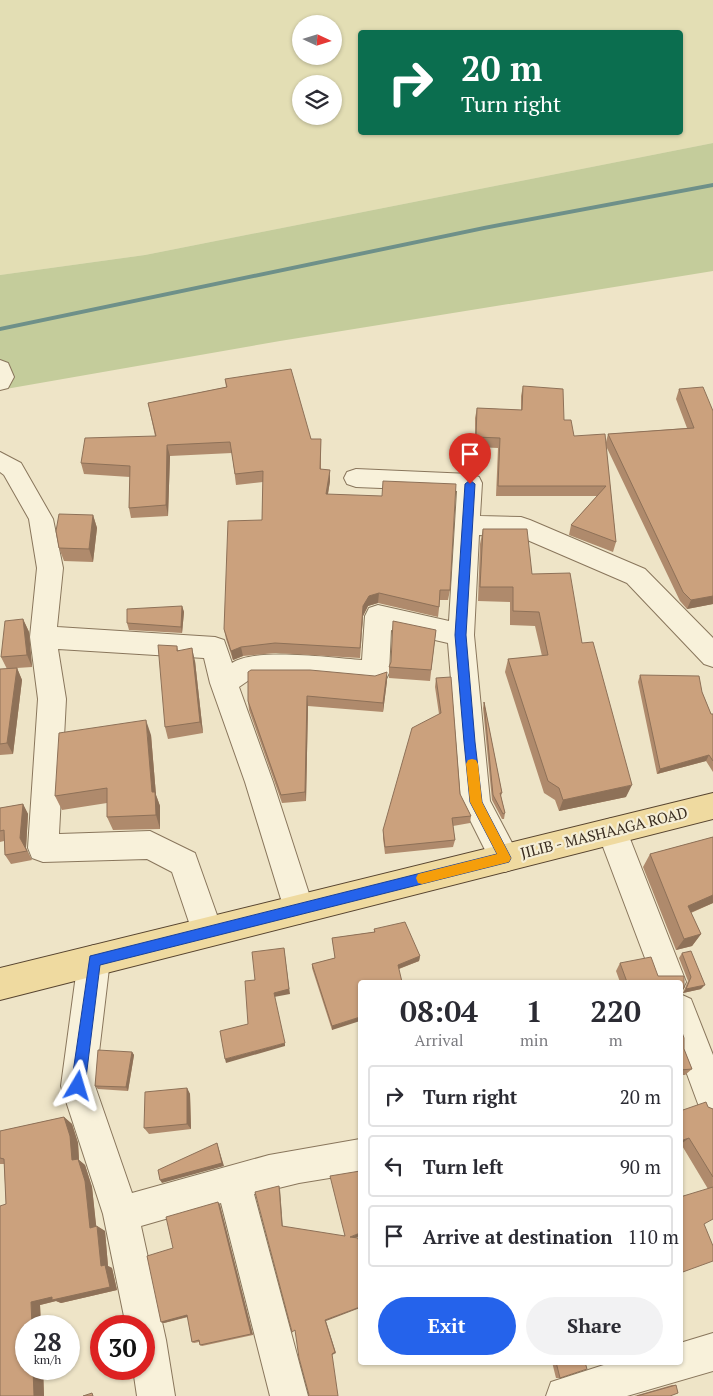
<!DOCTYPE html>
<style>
:root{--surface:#fff;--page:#f2f2f3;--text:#2b2b33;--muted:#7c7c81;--line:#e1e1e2;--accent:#2563eb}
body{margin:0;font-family:"PT Serif",serif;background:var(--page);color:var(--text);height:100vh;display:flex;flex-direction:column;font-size:19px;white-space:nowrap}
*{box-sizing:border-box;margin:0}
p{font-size:16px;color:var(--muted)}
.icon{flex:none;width:28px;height:28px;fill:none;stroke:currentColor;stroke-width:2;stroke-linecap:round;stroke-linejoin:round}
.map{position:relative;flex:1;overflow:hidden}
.details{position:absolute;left:358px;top:980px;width:325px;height:385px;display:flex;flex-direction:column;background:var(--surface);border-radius:5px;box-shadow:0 1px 4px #0004}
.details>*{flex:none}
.banner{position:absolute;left:358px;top:30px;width:325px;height:105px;border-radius:5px;box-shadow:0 1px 4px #0004;background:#0b6e4f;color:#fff;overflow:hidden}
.needle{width:32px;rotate:94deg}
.buttons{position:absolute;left:292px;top:15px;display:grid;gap:10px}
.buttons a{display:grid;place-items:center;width:50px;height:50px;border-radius:50%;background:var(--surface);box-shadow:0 1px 4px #0004;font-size:25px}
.speed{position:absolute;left:15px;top:1315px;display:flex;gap:10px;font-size:25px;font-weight:700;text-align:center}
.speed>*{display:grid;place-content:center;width:65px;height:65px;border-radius:50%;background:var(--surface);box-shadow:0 1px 4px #0004;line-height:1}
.speed small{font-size:12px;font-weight:400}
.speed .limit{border:8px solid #d22;background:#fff;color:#111}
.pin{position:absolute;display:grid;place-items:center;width:42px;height:42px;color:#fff;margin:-51px -21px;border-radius:50% 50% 50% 0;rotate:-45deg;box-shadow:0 0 5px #0007}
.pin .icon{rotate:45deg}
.me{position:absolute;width:55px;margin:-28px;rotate:7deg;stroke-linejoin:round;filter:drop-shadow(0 0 4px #0008)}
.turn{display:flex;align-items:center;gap:18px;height:105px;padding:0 20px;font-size:22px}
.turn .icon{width:65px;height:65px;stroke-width:2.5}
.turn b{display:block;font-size:35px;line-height:42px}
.eta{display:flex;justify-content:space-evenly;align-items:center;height:85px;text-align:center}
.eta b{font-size:30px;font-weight:600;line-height:35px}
.button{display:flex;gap:10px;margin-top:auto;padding:10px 20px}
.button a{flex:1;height:58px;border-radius:30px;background:var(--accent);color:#fff;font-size:20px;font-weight:600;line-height:58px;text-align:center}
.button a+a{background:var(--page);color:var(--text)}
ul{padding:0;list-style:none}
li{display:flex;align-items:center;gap:15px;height:62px;margin:0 10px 8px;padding:0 10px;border:2px solid var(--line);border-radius:5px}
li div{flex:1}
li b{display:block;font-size:19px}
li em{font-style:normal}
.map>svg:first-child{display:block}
.farmland{fill:#e3deb4;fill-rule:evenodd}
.green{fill:#c4cc9b}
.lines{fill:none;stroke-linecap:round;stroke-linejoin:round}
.stream{fill:#6e9089;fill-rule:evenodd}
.minor-casing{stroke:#89765c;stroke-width:2}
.major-casing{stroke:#574430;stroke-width:2}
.minor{fill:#f8f1da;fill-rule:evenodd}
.major{fill:#efdaa0;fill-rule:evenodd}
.wall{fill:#af8a6c}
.shaded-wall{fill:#8e7158}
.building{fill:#cba17d;stroke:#8e7158}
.route{fill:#2563eb;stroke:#184099}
.slow{fill:#f59e0b}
.labels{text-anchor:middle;stroke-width:4.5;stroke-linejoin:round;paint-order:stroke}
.street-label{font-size:15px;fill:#3a2d20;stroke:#f5eed6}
</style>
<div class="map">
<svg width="713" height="1396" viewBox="0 0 713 1396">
<rect width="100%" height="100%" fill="#eee4c7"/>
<path class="farmland" d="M0 0H713V143L145 255 0 275ZM301 24H334V56H301ZM360 32H680V132H360ZM301 84H334V116H301Z"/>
<path class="green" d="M713 143V271L280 341 0 390V275L145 255Z"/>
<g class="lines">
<path class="stream" d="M713 183V187L484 230 0 331V327L484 226Z"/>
<g class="minor-casing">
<path id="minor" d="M0 360 8 363 14 377 8 388 0 390Z
M0 452 21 463 53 519 63 568 57 627 215 637 224 640 232 663C255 647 333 658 362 660L365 616 369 608 378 605 449 621 457 491 356 487 347 484 344 478 347 472 356 469 470 474 479 477 482 483 480 516 521 517 530 520 645 569 713 638V667L704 664 627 583 518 536 479 535 474 635 490 801 520 858 516 868 505 872 494 868 461 802 448 643 391 630 389 673 385 681 375 684 311 678H252L239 687 273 782 314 909 310 919 299 924 288 919 284 909 245 782 210 683 204 658 58 649 66 699 59 834 150 831 195 853 223 932 218 943 207 947 196 943 172 872 147 859 43 862 32 858 28 848 38 699 30 637 37 568 29 519 4 475 0 472Z
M612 818 622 821 627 831 686 982 680 994V982H654L597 831 602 821Z
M94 945 105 949 110 960 95 1086 132 1193 269 1155 360 1139V1173L299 1183 254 1194 308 1396H270L221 1203 141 1226 166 1340 175 1396H137L133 1369H144V1326H126L103 1214 61 1086 78 960 83 949Z
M680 994 691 999 713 1055V1117L701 1112 680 1055Z
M713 1333V1371L627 1396H546L551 1382 613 1362H680V1343Z"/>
</g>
<g class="major-casing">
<path id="major" d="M713 793V819L0 1000V968Z"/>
</g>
<use href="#minor" class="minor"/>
<use href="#major" class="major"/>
</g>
<path class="wall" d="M225 379 311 439H321V469L330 481 328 494 450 590 448 600H440L438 617 378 603 368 606 363 616 360 658 276 653 243 656 233 660 226 639 224 629 262 520 263 482 236 485 232 453 170 456 168 516 131 518 129 508 130 477 84 474 81 463 155 436 148 403 226 387Z
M523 386 564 420 574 436 606 442 608 434 687 428 676 399 679 389 713 411V604L687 609 680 601 606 446 616 542 613 552 569 535 571 525 597 496H496L498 448 475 447V418L477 408 521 410V396Z
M93 515 97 528 93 562 64 561 59 548Z
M483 529 532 574 582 643 626 797 559 811 555 800 544 793 505 672 508 659 542 656 535 626 510 625V602L478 601 480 544Z
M182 606 184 612 182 633 129 630 127 623Z
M23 619 29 632 32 667 17 668 22 680 13 754 0 755V669H7L1 657Z
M436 630 430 681 389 678V667Z
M177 646 178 650 195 661 203 733 168 739 165 727Z
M640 675 702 692 711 714H713V772L706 761 657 774 638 682Z
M436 678 460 794 471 816 470 823 453 826 455 840 453 847 385 854 383 838V830L439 714 435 687Z
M387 681 383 712 308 706 306 801 282 803 249 710 248 701Z
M484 702 502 793 501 796 505 813 504 819H502L492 800 483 708Z
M151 735 156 795 160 806V829L113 830 107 817V803L62 810 55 796Z
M23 804 28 814 26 848 32 860 11 864 5 855 4 841 0 842V808Z
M713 837V903L691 913 701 934 692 946 676 950 643 867 650 854Z
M374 929 420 956 419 961 399 969 332 1030 312 968V964L335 958 332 938 374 932Z
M682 953 701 989 683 993 688 981 679 958Z
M620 963 658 976 680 982H620L616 971Z
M680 1027 684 1049 692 1069 685 1075H680Z
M132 1052 134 1055 128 1091 98 1089 95 1086Z
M187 1088 190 1094 191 1129 149 1134 144 1128Z
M708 1107 713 1109V1219L708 1189 681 1144Z
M64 1117 72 1124 78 1143 79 1160 85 1165 92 1187 96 1227 97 1226 105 1231 108 1266 112 1268 117 1290 61 1303 56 1301 40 1305 41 1326H26V1369H43L44 1396H0L6 1204 4 1164H0V1131Z
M220 1205 253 1335 202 1346 200 1345 199 1342 194 1343 192 1342 188 1317 164 1323 161 1322 173 1248Z
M552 1362H585L560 1378H556Z
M672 1385H676L670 1396H634Z"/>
<path class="shaded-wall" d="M167 445 170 456 168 516 166 505Z
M330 470V481L326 505V494Z
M93 515 97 528 93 562 89 549Z
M379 593 378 603 368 606 363 616 360 658 363 606 369 596Z
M713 596V604L687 609 691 600Z
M182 606 184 612 182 633 181 627Z
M23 619 29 632 32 667 27 655Z
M241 647 243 656 233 660 231 651Z
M192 648 195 661 203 733 200 722Z
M17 668 22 680 13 754 7 743Z
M387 672V681L383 712V703Z
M307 696 308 706 306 801 305 792Z
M146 720 151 735 156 795 160 806V829L156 815 152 792Z
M709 755 706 761 657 774 660 769Z
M632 785 626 797 559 811 563 800Z
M23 804 28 814 26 848 32 860 20 838Z
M713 895V903L680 917 688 906Z
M701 934 692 946 676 950 684 939Z
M284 948 290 994 274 997V993Z
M420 956 419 961 398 969V965Z
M705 985 701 989 683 993 686 989Z
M360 1017V1021L332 1030V1026Z
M285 1043V1046L226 1063 225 1059Z
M132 1052 134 1055 128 1091 126 1087Z
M187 1088 190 1094 191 1129 187 1124Z
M64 1117 72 1124 78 1143 79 1160 85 1165 92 1187 97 1233 90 1228 72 1160Z
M689 1138 681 1144H680V1141Z
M217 1143 224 1166 162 1183 160 1180Z
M279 1186 280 1189 283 1229 282 1226Z
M218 1202 220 1205 253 1335 251 1334Z
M97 1226 105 1231 108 1266 112 1268 117 1290 61 1303 56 1301 40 1305 41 1326H32L31 1302 101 1266Z
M360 1233V1236L350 1240V1237Z
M360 1307V1308L326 1321 336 1353 332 1355 325 1320Z
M187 1315 190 1316 164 1323 161 1322Z
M33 1369H43L44 1396H34Z"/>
<path class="building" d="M291 369 311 439H321L320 469 330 470 326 494 382 496 383 481 456 484 450 590H440L439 607 379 593 369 596 363 606 360 648 275 643 241 647 231 651 224 629 228 521 262 520 263 471 235 474 230 442 167 445 166 505 129 508 130 466 81 463 85 438 156 436 148 403 227 387 225 379Z
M523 386 563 389 564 420H571L574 436 605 434 616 542 571 525 606 486H498L500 438 476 437 477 408 522 410Z
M703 387 713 411V596L691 600 683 592 608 434 694 428 679 389Z
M59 514 93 515 89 549 59 548 56 531Z
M483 529H527L532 574 570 573 582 643 593 642 632 785 563 800 559 788 548 781 508 659 548 655 539 612 513 611V587H480Z
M182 606 181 627 127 623V609Z
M23 619 27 655 1 657 5 621Z
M393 621 436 630 431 670 389 667 391 662Z
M158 645 177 646V651L192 648 200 722 165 727Z
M17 668 7 743 0 744V669Z
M251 670H310L375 676 387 672 383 703 307 696 305 792 281 795 248 701V672Z
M640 675 699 676 702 692 711 714H713V761L709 755 660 769Z
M451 677 460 794 471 816 452 818 455 840 385 847 383 830 412 728 441 713 436 678Z
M484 702 502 793H500L505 813 503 814 493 795Z
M146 720 152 792H155L156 815 107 817V788L55 796 59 733Z
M23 804 20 838 27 851 5 855 4 830 0 831V808Z
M713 837V895L688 906 701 934 684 939 650 854Z
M405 922 420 956 398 965 402 982H360V1017L332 1026 312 964 335 958 332 938 375 932 374 929Z
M284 948 289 989 274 993 285 1043 225 1059 220 1031 248 1024 245 981 255 980 252 952Z
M691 951 705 985 686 989 691 977 682 953Z
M651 957 658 976H684V988L680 989V982H627L620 963Z
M680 1027 684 1038V1049L692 1069 680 1070Z
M98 1050 132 1052 126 1087 95 1086Z
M187 1088V1124L144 1128 145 1092Z
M706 1102 708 1107 713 1109V1177L689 1138 680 1141V1111Z
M64 1117 70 1136 72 1160 78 1159 85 1181 90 1228 97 1226 101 1266 105 1265 110 1287 52 1300V1297L31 1302 32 1326H26V1369H33L34 1396H0V1206L6 1204 4 1159 0 1158V1131Z
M217 1143 222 1163 160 1180 158 1170Z
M360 1171V1233L350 1237 358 1238 360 1247V1307L325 1320 335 1352 332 1354 338 1396H308L309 1395 299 1358 295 1330 292 1332 255 1192 279 1186 282 1226 345 1236 330 1176Z
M713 1187V1219L704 1224 713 1246V1261L680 1273V1197Z
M218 1202 251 1334 200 1345 199 1340 192 1342 187 1315 161 1322 147 1256 173 1248 166 1217Z
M556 1362H585L587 1369 560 1378Z
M676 1385 678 1393 670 1396H637Z
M92 1393 93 1396H83Z"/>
<path class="route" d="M470 480 475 484 466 635 475 742 482 802 509 854 511 858 509 862 100 965 85 1086 83 1091 78 1093 73 1091 71 1086 90 956 497 854 470 802 464 742 455 635 465 484Z"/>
<path class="slow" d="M472 759 476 760 478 764 482 802 511 858 509 862 505 863 422 884 418 883 416 878 418 874 422 873 497 854 470 802 466 764 468 760Z"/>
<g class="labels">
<g class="street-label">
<text transform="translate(604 833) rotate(-14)" y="5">JILIB - MASHAAGA ROAD</text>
</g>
</g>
</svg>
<div class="buttons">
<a><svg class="needle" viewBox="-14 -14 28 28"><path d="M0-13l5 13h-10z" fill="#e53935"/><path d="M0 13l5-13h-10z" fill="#7c7c81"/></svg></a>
<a><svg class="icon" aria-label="layers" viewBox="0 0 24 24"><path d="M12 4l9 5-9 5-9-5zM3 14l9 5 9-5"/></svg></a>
</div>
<div class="speed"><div>28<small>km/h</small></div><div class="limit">30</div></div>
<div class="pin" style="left:470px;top:484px;background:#d93025"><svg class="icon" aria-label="arrive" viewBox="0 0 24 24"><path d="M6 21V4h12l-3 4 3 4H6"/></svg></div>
<svg class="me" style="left:78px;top:1086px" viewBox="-20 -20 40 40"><path d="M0-17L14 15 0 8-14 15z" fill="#2563eb" stroke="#fff" stroke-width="4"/></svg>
<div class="banner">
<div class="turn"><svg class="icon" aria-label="right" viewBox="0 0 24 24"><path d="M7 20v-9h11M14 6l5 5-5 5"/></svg><div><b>20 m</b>Turn right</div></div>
</div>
<section class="details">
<div class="eta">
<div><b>08:04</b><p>Arrival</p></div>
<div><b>1</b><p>min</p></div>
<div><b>220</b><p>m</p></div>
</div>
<ul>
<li><svg class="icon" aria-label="right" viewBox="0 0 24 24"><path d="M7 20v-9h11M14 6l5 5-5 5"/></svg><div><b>Turn right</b></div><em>20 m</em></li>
<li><svg class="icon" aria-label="left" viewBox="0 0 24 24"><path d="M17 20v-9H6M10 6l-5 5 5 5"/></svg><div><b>Turn left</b></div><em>90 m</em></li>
<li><svg class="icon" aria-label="arrive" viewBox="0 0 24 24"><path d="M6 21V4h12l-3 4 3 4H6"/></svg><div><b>Arrive at destination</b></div><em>110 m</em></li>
</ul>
<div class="button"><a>Exit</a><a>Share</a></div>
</section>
</div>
